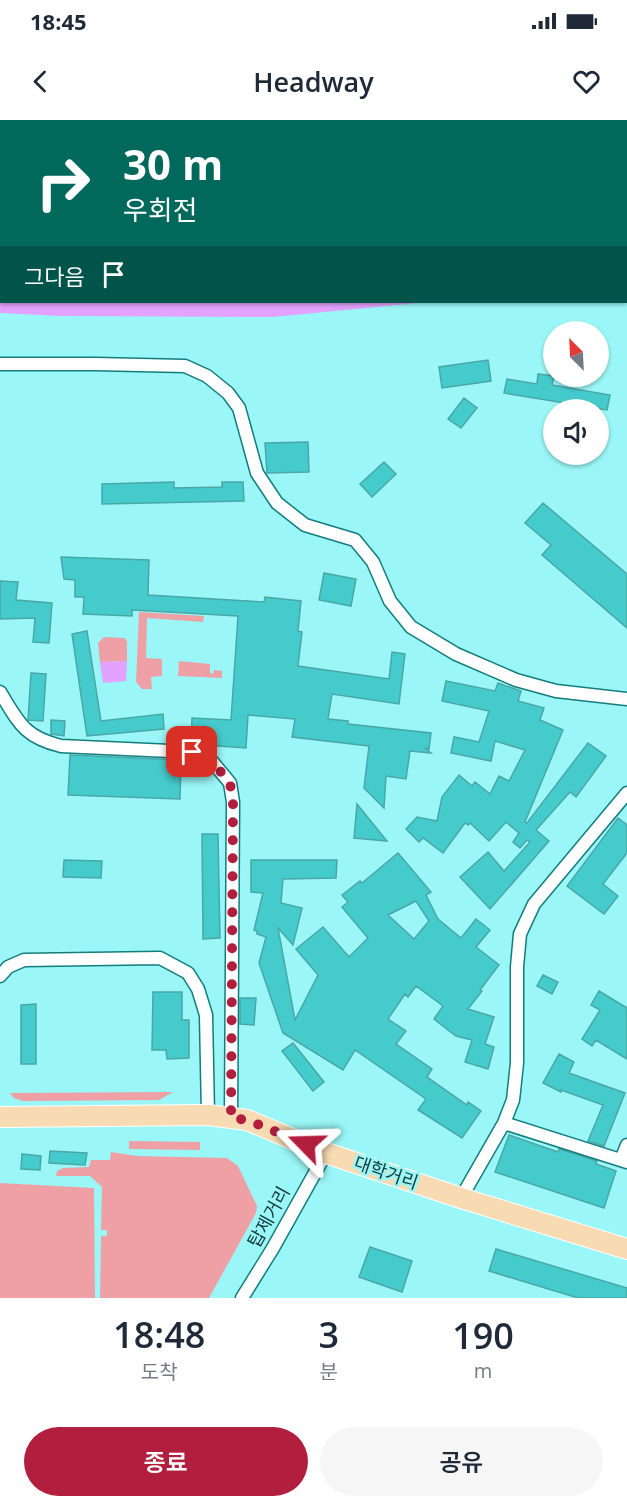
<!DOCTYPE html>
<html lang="ko">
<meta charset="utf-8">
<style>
:root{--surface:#fff;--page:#f6f6f7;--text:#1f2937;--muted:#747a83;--accent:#b21f3e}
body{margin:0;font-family:"Open Sans","Noto Sans KR",sans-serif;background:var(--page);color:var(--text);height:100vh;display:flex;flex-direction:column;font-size:22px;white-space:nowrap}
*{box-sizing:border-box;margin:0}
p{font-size:20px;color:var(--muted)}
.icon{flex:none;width:33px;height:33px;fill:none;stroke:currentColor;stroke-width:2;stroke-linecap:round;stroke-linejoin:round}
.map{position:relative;height:1178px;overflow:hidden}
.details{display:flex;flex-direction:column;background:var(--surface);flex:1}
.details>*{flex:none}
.hud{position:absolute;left:0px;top:0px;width:627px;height:183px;box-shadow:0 2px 4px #0004;background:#00695c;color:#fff;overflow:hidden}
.needle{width:39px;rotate:336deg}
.controls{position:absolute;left:543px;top:201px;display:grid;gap:12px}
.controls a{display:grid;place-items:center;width:66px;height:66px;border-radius:50%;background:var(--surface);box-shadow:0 2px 4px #0004;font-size:30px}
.pin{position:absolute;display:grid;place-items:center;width:51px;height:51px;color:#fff;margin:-26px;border-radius:12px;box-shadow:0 3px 9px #0006}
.me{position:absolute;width:66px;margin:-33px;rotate:292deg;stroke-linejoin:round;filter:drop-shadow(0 0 4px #0008)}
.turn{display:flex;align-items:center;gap:21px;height:126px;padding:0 24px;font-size:27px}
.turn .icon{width:78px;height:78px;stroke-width:2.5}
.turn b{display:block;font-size:42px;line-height:51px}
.then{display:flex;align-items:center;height:57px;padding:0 24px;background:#0003;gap:12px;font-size:22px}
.eta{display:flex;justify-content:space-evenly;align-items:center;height:102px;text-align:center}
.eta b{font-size:36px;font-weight:600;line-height:42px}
.primary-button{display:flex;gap:12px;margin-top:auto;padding:12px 24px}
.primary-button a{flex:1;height:69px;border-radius:36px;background:var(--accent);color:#fff;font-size:24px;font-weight:600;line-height:69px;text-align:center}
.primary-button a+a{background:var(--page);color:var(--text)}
.status{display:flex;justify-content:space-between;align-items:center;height:42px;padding:0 30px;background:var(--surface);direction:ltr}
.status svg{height:16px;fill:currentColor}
header{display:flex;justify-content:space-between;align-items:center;height:78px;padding:0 24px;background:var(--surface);font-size:27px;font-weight:600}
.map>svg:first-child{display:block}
.green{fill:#efa0a4}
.water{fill:#e3a2fd}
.building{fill:#46cbcc;stroke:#4aa7a7;stroke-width:1.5;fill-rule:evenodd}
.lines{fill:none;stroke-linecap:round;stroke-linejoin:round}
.minor-casing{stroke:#127d7e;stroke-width:15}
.primary-casing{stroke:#fff;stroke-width:22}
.minor{stroke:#fff;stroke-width:12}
.primary{stroke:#f8dbb2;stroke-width:20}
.route{stroke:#b21f3e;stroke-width:10;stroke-dasharray:0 18}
.labels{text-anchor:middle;stroke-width:5;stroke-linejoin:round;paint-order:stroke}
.street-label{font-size:18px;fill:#133a3b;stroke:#9bf7f7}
</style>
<div class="status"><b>18:45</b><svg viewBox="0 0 49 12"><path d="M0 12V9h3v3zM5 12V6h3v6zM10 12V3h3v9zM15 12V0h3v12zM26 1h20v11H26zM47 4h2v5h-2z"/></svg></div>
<header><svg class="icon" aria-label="back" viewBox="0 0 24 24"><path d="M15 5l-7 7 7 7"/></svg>Headway<svg class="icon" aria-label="heart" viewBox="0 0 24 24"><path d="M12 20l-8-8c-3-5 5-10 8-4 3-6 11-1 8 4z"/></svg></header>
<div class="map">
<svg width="627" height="1178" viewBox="0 0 627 1178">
<rect width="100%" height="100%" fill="#9bf7f7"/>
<path class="green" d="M139 492 204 496 203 502 147 498 146 538 162 539V556L151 557 152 569H142L136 562Z
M104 517 125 518 127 522V541L100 542 98 523Z
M179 541 210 544V553L213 554 214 550 222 551V558L178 556Z
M173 972 159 980 23 981 14 978 10 973Z
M129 1021 200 1022V1030L129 1029Z
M111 1032 137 1036 227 1038 238 1046 257 1086 256 1093 209 1178H100L101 1116H107V1110H101L102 1067 90 1056H56L57 1051 63 1048 89 1047 91 1040H110Z
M0 1063 94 1068 95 1178H0Z"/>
<path class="water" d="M0 0H627V168L626 2H2V182H429L273 197 61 196 0 193Z
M127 541 126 561 103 563 100 542Z"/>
<path class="building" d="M488 240 491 261 442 268 439 247Z
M538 254 554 256 552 265 610 275 607 290 504 273 507 259 537 264Z
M464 278 477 288 461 308 448 299Z
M308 322 309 352 267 353 265 323Z
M384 342 396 354 372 377 360 364Z
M174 362V368L222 367V362H243L244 381 102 384V364Z
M543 383 627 454V508L542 435 551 425 525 403Z
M61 437 149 440 148 475 264 482 265 477 301 481 298 511 302 512 298 546 389 559 392 532 405 534 399 584 332 574 328 599 348 601V604L431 613 429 629 425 628 431 633 410 631 406 659 386 656 384 688 364 668 369 626 292 617 295 599 248 595 246 628 191 624 192 598 231 600 238 496 132 490V496L83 494 84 477H75V460L64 459Z
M324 453 356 459 351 486 319 480Z
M0 461 18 462 16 480 52 483 49 523 33 522 35 498 0 499Z
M87 511 101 601 163 594 164 609 87 616 72 514Z
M31 553 46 554 43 601 28 600Z
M446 561 495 571 498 563 521 571 518 581 544 588 540 600 563 610 525 702 527 703 588 623 606 636 576 677 570 672 536 710 549 721 490 789 460 757 488 732 504 751 530 722 527 720 520 728 513 722 519 713 506 702 489 721 470 703 468 705 465 703 443 733 423 718 419 722 406 709 417 697 437 701 442 677 459 655 472 666 475 662 490 674 499 656 509 661 525 630 495 621 491 641 451 633 454 617 479 622 489 591 442 581Z
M51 600 65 601 64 616 51 614Z
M70 635 181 640 180 679 68 675Z
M357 684 387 721 354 718Z
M618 698 627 705V733L603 764 618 776 604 794 567 766Z
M202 714H218L220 818 203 819Z
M398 733 431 772 426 775 438 799 461 818 476 799 490 810 476 827 499 845 480 870 482 871 468 889 494 897 485 924 494 927 488 949 465 942 472 920 456 916 434 899 443 886 416 866 408 877 405 874 388 899 406 911 396 924 432 949 427 957 467 985 468 982 481 991 462 1018 418 990 426 979 355 930 343 950 283 913 259 843 266 817 257 814V811L254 810 263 773 251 772V740H337L336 758 283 759 281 783 302 788 293 825 278 808 295 900 318 855 296 829 323 807 349 837 368 818 342 787 348 782 342 775 360 761 362 763ZM416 781 429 801 414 819 388 795Z
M64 740 102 741 101 758 63 757Z
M543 855 558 862 552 874 537 866Z
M599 871 627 888V939L596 920 592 926 582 919 600 890 591 885Z
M153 872H182V900H189V938L167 939 166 930H152Z
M240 878H256L254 905 240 904Z
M36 884V944H21V885Z
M293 923 324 962 313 971 282 931Z
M559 934 574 942 569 953 625 973 604 1026 588 1021 603 985 561 970V972L543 963Z
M509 1015 558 1032 559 1029 597 1041 596 1044 616 1051 604 1088 495 1052Z
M50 1031 87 1033 85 1045 49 1043Z
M22 1034 41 1036 40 1050 21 1049Z
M370 1127 412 1141 402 1172 359 1157Z
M496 1129 627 1168V1178H578L489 1151Z"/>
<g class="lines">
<g class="minor-casing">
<path id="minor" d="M0 244H95L185 246 207 256 228 273 239 288 257 353 277 383 305 405 355 420 373 442 390 481 411 507 456 534 516 560 556 571 627 579
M0 572C19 603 24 617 61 626L192 632 210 639 230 663 233 682 231 998
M0 856 8 847 24 840 160 838 188 853 198 869 206 895 208 995
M504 1003 627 1042
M621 1040 627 1025
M461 1078 504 1003 513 980 517 943V847L520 814 534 784 627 673
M242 1178 273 1128 326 1033"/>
</g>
<g class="primary-casing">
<path id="primary" d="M0 997 208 995 247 1000 326 1033 461 1078 627 1129"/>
</g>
<use href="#minor" class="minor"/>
<use href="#primary" class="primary"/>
</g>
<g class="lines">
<path class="route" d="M192 632 210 639 230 663 233 682 231 998 247 1000 306 1024"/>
</g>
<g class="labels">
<g class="street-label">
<text transform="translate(386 1053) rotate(19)" y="6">대학거리</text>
<text transform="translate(269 1097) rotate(-61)" y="6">탑제거리</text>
</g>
</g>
</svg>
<div class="controls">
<a><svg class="needle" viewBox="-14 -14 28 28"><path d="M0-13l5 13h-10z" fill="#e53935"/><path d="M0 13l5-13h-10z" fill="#747a83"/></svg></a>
<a><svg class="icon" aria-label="sound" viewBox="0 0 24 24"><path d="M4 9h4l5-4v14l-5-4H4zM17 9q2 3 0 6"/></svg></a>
</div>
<div class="pin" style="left:192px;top:632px;background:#d93025"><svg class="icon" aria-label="arrive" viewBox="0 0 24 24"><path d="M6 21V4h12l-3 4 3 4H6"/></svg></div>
<svg class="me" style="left:306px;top:1024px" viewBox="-20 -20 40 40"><path d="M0-17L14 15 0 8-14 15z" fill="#b21f3e" stroke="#fff" stroke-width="4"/></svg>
<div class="hud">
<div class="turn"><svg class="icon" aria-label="right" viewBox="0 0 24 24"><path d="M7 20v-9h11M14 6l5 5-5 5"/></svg><div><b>30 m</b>우회전</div></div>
<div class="then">그다음<svg class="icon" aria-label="arrive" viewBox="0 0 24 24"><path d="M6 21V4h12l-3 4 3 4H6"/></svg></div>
</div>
</div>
<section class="details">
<div class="eta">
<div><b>18:48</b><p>도착</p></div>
<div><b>3</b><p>분</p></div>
<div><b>190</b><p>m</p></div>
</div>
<div class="primary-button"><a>종료</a><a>공유</a></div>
</section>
